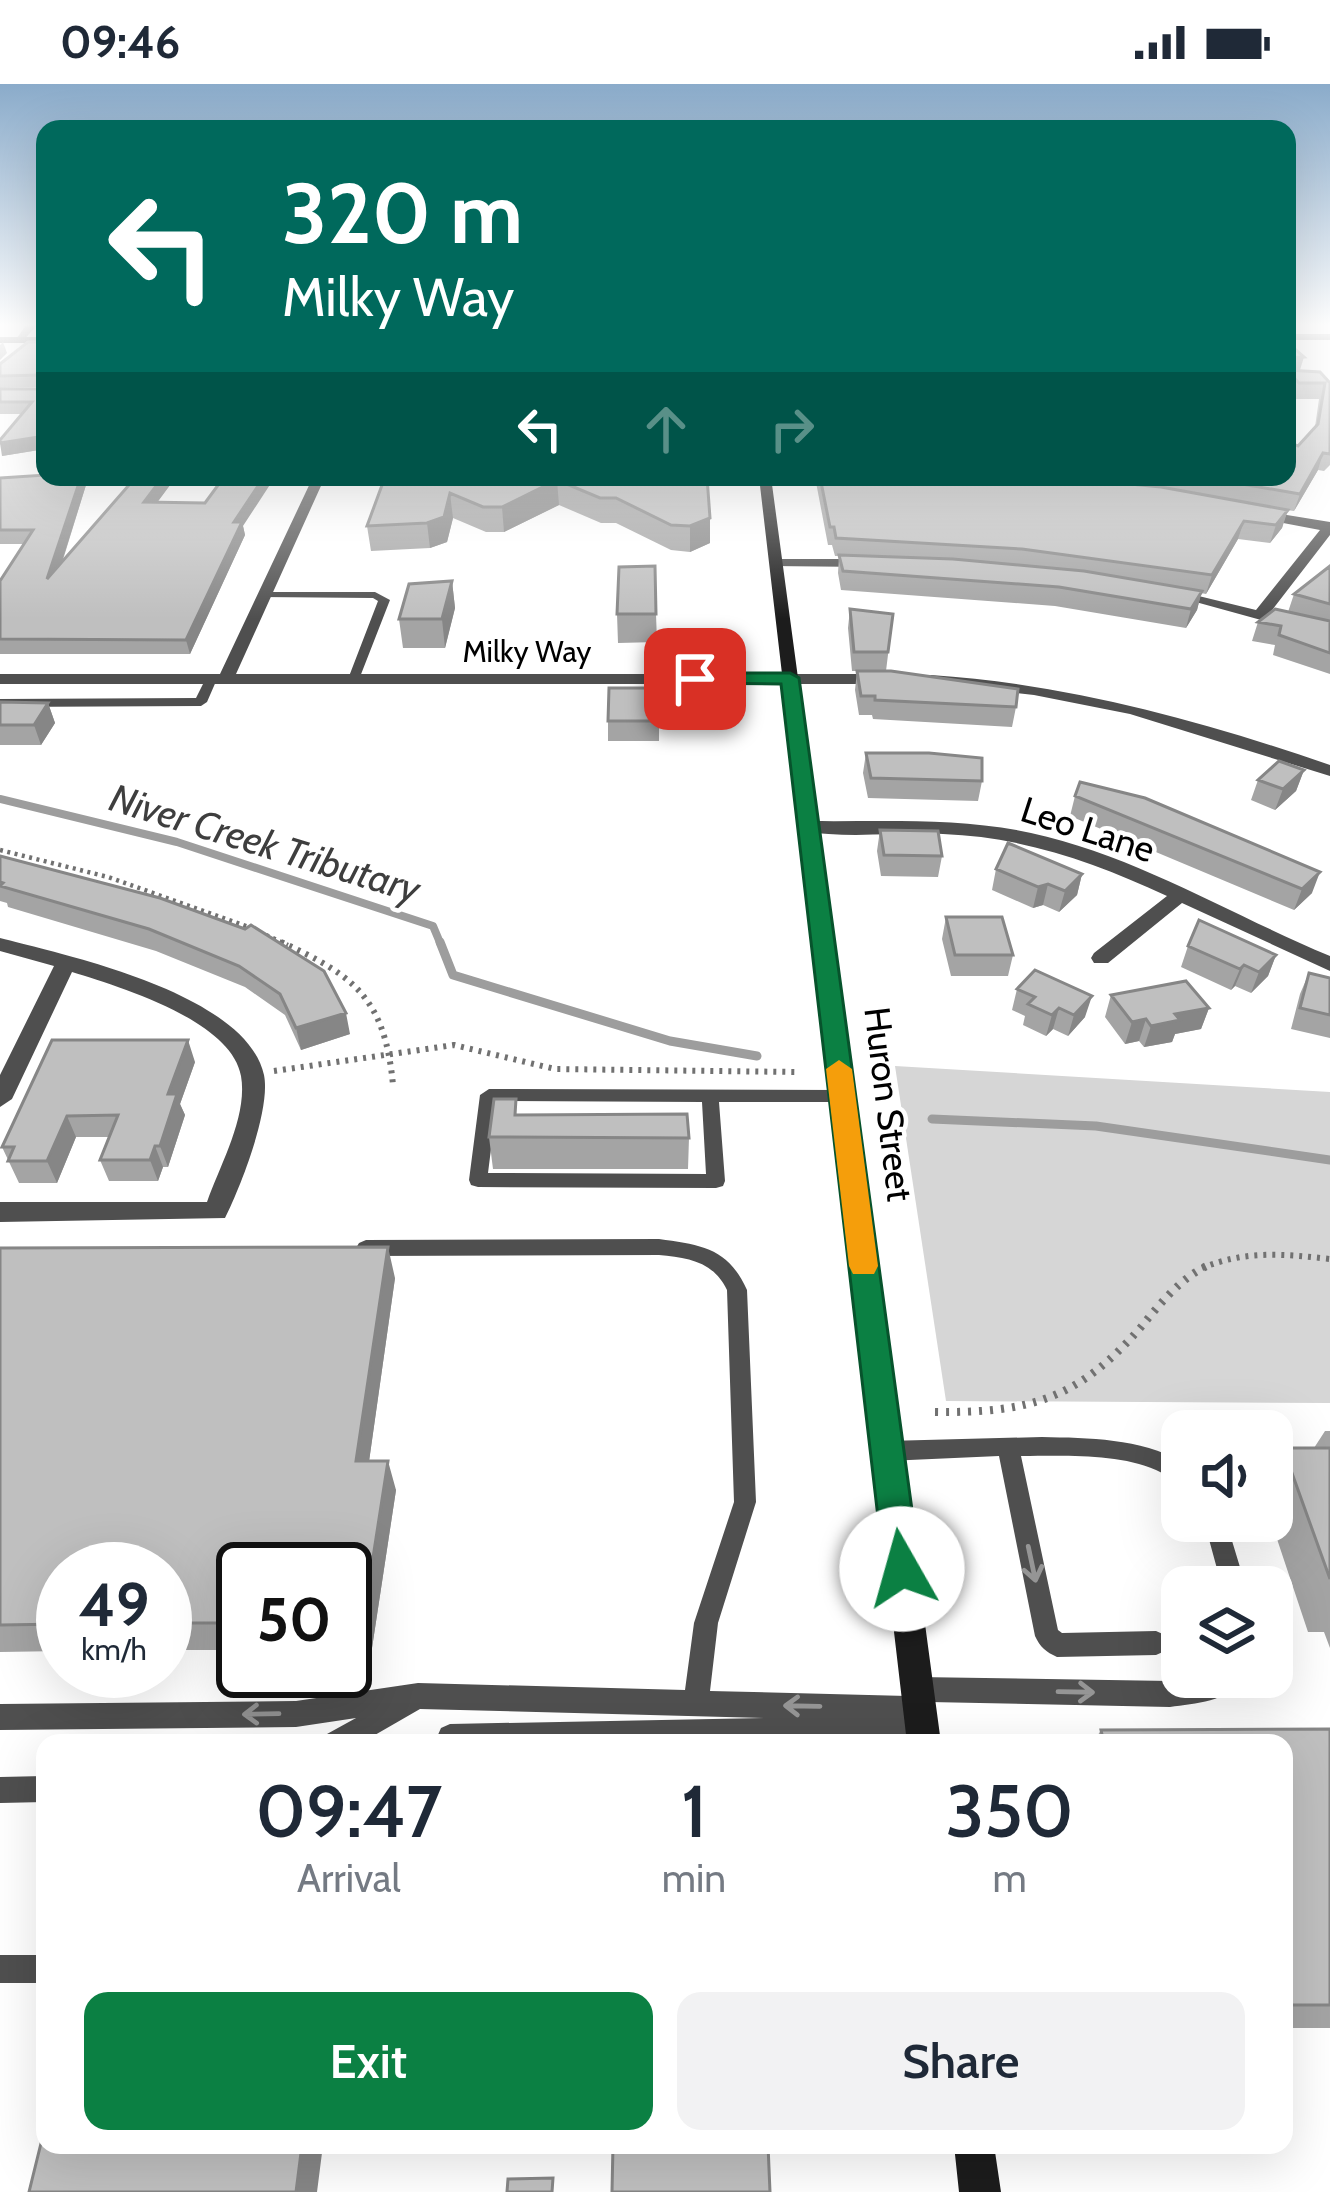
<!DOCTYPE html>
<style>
:root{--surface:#fff;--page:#f2f2f3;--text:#1f2937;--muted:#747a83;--accent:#0b8043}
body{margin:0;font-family:Cabin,sans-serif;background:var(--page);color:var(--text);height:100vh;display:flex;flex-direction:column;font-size:45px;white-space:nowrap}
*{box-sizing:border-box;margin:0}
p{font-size:39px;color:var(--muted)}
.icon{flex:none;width:66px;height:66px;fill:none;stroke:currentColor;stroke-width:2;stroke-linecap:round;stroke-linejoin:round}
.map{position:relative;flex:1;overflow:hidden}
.details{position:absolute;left:36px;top:1650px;width:1257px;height:420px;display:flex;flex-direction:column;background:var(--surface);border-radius:24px;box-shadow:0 12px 48px #0002}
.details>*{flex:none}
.top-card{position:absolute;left:36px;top:36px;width:1260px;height:366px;border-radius:24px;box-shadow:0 12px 48px #0002;background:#00695c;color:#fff;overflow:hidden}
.buttons{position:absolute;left:1161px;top:1326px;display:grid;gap:24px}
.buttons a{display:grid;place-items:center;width:132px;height:132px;border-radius:24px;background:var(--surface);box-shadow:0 12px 48px #0002;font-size:60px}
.speed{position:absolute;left:36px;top:1458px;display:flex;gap:24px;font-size:60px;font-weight:700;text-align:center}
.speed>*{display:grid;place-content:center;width:156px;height:156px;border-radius:50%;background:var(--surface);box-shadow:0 12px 48px #0002;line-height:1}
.speed small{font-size:30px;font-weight:400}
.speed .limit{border:6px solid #111;border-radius:18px;background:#fff;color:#111}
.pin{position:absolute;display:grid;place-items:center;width:102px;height:102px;color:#fff;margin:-51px;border-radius:24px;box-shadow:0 6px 18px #0006}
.me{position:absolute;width:132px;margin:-66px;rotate:353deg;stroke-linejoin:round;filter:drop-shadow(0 0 9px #0008)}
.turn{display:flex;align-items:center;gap:42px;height:252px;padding:0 48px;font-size:54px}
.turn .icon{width:156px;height:156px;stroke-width:2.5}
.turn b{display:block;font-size:84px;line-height:102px}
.lanes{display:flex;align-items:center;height:114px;padding:0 48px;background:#0003;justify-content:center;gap:60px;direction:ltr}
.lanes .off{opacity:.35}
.eta{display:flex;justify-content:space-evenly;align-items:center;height:204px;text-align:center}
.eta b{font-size:72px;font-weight:600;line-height:84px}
.cta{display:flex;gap:24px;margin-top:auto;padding:24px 48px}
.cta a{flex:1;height:138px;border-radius:24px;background:var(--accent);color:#fff;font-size:48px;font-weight:600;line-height:138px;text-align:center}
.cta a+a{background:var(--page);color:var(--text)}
.status{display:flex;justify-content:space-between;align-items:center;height:84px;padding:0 60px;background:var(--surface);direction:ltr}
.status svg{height:33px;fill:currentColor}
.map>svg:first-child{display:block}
.green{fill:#d6d6d6}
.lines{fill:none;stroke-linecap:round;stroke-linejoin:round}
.stream-far1{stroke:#9d9d9d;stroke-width:8}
.stream{stroke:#9d9d9d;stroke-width:9}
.path-far2{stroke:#717171;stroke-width:4.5;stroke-dasharray:3 4.5;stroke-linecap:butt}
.path-far1{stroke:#717171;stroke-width:6;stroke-dasharray:3 6;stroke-linecap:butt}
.path{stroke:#717171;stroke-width:8;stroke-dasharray:3 8;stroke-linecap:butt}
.lane{fill:#4f4f4f;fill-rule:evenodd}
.street{fill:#4f4f4f;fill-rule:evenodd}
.secondary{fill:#1c1c1c;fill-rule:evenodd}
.wall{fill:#a4a4a4}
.shaded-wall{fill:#868686}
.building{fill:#bfbfbf;stroke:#868686;stroke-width:3}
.oneway{stroke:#959595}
.route{fill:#0b8043;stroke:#07532c;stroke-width:3}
.slow{fill:#f59e0b}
.labels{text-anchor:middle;stroke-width:9;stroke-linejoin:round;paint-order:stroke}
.far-street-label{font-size:30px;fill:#000;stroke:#fff}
.street-label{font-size:36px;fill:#000;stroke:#fff}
.water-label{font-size:39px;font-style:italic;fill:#3e3e3e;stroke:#fff}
</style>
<div class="status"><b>09:46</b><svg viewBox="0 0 49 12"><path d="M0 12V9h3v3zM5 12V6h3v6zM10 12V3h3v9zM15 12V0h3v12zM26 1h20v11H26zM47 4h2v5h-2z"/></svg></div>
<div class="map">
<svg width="1330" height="2108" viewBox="0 0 1330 2108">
<rect width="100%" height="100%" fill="#fff"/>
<path class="green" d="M895 982 1330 1008V1319L946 1317Z"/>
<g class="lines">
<path class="stream-far1" d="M0 715 177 758 433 842 441 861"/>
<path class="stream" d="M440 858 453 891 670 957 757 972
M932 1035 1096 1042 1330 1076"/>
<path class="path-far2" d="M0 766 108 793 254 845
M266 851 288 861"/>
<path class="path-far1" d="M281 858C356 892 385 916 393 1001
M274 987 454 961 555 985 796 988
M1202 1184C1246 1166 1284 1170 1330 1175"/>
<path class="path" d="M935 1328C1028 1329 1078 1316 1141 1243 1160 1220 1181 1193 1209 1181"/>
<path class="lane" d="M265 508H375L390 516 358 598 348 595 378 517 373 514 261 513 259 511Z
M207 592 217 595 207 618 201 622 0 623V615L196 614Z
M489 1005 842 1006 851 1012 842 1018H719L725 1097 723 1102 716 1104 478 1103 471 1101 469 1096 480 1011ZM497 1017 702 1018 706 1090 488 1089Z
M659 1155C702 1161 728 1164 747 1206L756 1418 718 1539 710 1607 907 1612 905 1605 908 1596 917 1593 1170 1597 1205 1593H1241C1229 1619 1195 1619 1170 1623L929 1618 932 1625 928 1633 935 1643 931 1652 922 1656 440 1659 437 1653 441 1644 450 1640 765 1634 420 1625 361 1659H323L327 1650 356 1634 296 1643 0 1646V1620L296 1617 418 1599 685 1606 694 1539 734 1418 727 1206C713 1177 688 1174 659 1171L366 1172 359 1169 356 1164 359 1159 366 1156Z
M1042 1353C1089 1354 1140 1354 1182 1378V1400C1173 1396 1165 1390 1156 1386 1117 1369 1063 1372 1021 1372L1058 1546 1062 1549 1156 1547 1165 1551 1168 1559 1165 1567 1156 1571 1057 1573C1046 1568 1040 1563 1035 1552L999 1372 887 1377 879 1374 876 1367 879 1360 887 1357Z
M1204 1437H1226L1246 1503H1222Z
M45 1692V1718L0 1719V1693Z
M0 1871H45V1899H0Z"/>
<path class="street" d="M27 240H38L22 258H14Z
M313 393H325L236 590H884L892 595 884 600H0V590H220Z
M1256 426 1330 438V451L1269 530 1330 545V555L1163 509 1170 505 1256 526 1320 446 1251 433 1249 430Z
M776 475H867L874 479 867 483 771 482V476Z
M931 591C1069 600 1199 636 1330 681V692L1130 630 1034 611 925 599 923 596Z
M809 737C883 738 958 733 1031 749 1137 772 1231 831 1330 872V887L1182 819 1108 879H1094L1091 874 1094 869 1167 812C1094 778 1023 753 943 750 897 748 847 755 802 747V739Z
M0 854C70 872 246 910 264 991 271 1025 241 1102 225 1134L0 1138V1118H207C220 1081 248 1032 241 992 231 936 120 903 72 888L12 1015 0 1023V991L54 882 0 867Z"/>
<path class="secondary" d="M1287 250H1330V256H1287Z
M0 253H45V259H0Z
M759 393H771L941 1659H907Z
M954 2061H994L1001 2108H959Z"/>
</g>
<path class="wall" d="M45 258V365L2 372 21 330H0V305H41L43 303 0 304V280Z
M1287 258 1299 287 1330 299V381L1324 387 1318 386 1294 427 1287 426 1282 444 1270 459 1238 455 1206 510 1201 509 1197 526 1186 544 1055 522 841 506 838 489 839 472H835L832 461H828L815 393H1287L1298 362 1315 343 1319 315H1294L1287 307Z
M84 393 86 401 62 479 136 393H176L157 418 243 442 245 451 190 570H0V497L24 460H0V394Z
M385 393H707L710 459 690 468 671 466 616 439H601L559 421 504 448H486L453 434 447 458 430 464 371 467 367 442Z
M1330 482V590L1273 571 1275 561 1252 557 1258 538 1288 528 1294 510Z
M452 497 455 524 445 564H403L399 535Z
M850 525 893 530 886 587 1016 623 1012 643 873 635 872 631H859L855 606 857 587H852L848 544Z
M617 530H656L657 558 618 559Z
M659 604V657H608V637Z
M0 618 48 619 55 639 41 661H0Z
M866 669 982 697 978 717 868 714 863 689Z
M1304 686 1296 707 1275 726 1251 716 1258 696Z
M1075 712 1312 809 1294 826 1070 732Z
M880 746 942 772 938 793 881 792 877 767Z
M0 772 245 845 350 950 301 966 285 931 245 903 156 867 8 823 7 819 0 817Z
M996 785 1082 790 1077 811 1059 828 1043 821 1033 824 992 806Z
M946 833 1013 871 1008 892H951L942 855Z
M1188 862 1276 871 1268 892 1251 909 1235 902 1231 906 1181 883Z
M1309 889 1330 894V954L1291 945 1300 910Z
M1017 905 1085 933 1068 952 1053 945 1046 952 1023 941 1025 932 1012 926Z
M1111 911 1209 924 1201 945 1175 950 1172 958 1144 963 1139 957 1125 960 1105 933Z
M52 956 195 978 180 1020 185 1031 168 1083H163L158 1097H109L100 1076 109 1053H76L57 1099H19L2 1063Z
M518 1031 689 1054 688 1085H493L489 1053Z
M0 1164 395 1194 369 1377 396 1406 372 1564 345 1565V1485H243V1566H165V1485H63V1567L0 1568Z
M1325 1347H1330V1564L1324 1548H1308L1271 1437 1272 1382 1283 1364H1314Z
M1330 1645V1944H1284V1659H1093L1101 1646Z"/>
<path class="shaded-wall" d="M3 258 7 269 0 276V261Z
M1304 273 1299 289 1287 286 1288 274Z
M45 352V365L2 372 0 359Z
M1323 369 1318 386 1294 427 1300 410Z
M81 393H84L86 401 52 509 47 495Z
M163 393H176L148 431 144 418Z
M264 393H275L243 442 245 451 190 570 186 556 234 438Z
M557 396 559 421 504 448 502 423Z
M450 409 453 434 447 458 430 464 427 439Z
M1288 426 1282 444 1270 459 1276 441Z
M710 434V459L690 468V442Z
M1244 437 1238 455 1206 510 1212 491Z
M452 497 455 524 445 564 442 535Z
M1202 507 1197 526 1186 544 1191 525Z
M48 619 55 639 41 661 34 641Z
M1304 686 1296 707 1275 726 1283 705Z
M1320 788 1312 809 1294 826 1302 805Z
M1082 790 1077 811 1059 828 1065 807Z
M1048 800 1043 821 1033 824 1038 803Z
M1276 871 1268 892 1251 909 1259 888Z
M1244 881 1235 902 1231 906 1240 885Z
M1092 912 1085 933 1068 952 1074 931Z
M1059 924 1053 945 1046 952 1052 931Z
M1209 924 1201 945 1175 950 1172 958 1144 963 1151 942 1175 930Z
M346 929 350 950 301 966 296 944Z
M1146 935 1139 957 1125 960 1132 938Z
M188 956 195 978 180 1020 185 1031 168 1083 160 1062 168 1010Z
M67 1032 76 1053 57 1099 47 1077Z
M155 1062 163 1083 158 1097 150 1076Z
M388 1163 395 1194 365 1406 356 1377Z
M388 1377 396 1406 372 1564 363 1538Z
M302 2061H323L317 2108H296Z"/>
<path class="building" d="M28 258H45V294L41 291 0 292V280Z
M1287 258 1304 273 1288 274V286L1320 288 1330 299V370L1323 369 1300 410 1201 393H1287V357L1298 362 1318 340 1325 299H1299L1287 286Z
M45 297V352L0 359V356L32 318H0V305H41Z
M45 391V393H81L47 495 136 393H163L144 418 205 419 224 393H264L234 438H242L186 556 0 555V497L33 446H0V394Z
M385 393H707L710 434 690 442 671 441 616 414H600L557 396 502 423H483L450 409 444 433 427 439 367 442Z
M820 393H1058L1161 403 1288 426 1276 441 1244 437 1212 491 1022 465 836 454 834 443H830Z
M839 471 953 475 1084 487 1202 507 1191 525 1059 503 843 487Z
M655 482 656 530H617L619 483Z
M1330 482V520L1294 510Z
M452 497 442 535H399L409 500Z
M850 525 893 530 888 568H854Z
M1275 525 1330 537V569L1279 551 1281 542 1258 538Z
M857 587H891L1018 605 1016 623 875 616V612H861Z
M609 604H659V637H608Z
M0 618 48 619 34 641H0Z
M866 669H929L982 674V697L871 694Z
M1279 677 1304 686 1283 705 1258 696Z
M1080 698 1145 714 1320 788 1302 805 1075 712Z
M880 746 938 747 942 772 884 771Z
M1008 759 1082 790 1065 807 1048 800 1038 803 996 785Z
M0 772 160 814 245 845 251 841 324 887 346 929 296 944 280 910 239 882 149 845 0 802 3 799 0 798Z
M946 833H1002L1013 871H955Z
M1199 836 1276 871 1259 888 1244 881 1240 885 1188 862Z
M1035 886 1092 912 1074 931 1059 924 1052 931 1028 920 1035 913 1017 905Z
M1309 889 1330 894V931L1300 924Z
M1186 897 1209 924 1175 930 1180 936 1151 942 1146 935 1132 938 1111 911Z
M52 956H188L168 1010H177L160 1062H155L150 1076H100L118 1031 67 1032 47 1077H8L14 1063H2Z
M494 1015H516L515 1031 687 1030 689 1054 489 1053Z
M388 1163 356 1377H388L363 1538H345V1485H243V1539H165V1485H63V1540L0 1541V1164Z
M1283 1364H1330V1495Z
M1330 1645V1921H1284V1659H1104L1101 1646Z
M45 2043V2061H302L296 2108H29Z
M613 2061H768L770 2108H612Z
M553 2094 552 2108H507L508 2095Z"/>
<defs><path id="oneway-shaft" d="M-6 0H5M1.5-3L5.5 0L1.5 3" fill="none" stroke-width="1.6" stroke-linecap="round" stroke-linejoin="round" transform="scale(3)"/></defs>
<g class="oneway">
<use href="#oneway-shaft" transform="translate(1032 1480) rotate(78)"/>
<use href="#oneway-shaft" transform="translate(1076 1608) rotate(1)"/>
<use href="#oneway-shaft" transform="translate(802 1622) rotate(-179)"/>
<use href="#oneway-shaft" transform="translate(261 1630) rotate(179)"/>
</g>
<linearGradient id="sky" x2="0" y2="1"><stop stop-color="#8aabca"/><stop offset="0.45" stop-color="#fff"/><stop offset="1" stop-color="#fff" stop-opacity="0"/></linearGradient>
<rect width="1330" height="535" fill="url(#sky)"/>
<path class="route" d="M695 589H790L799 594 920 1485 914 1497 902 1502 889 1497 884 1485 781 600 688 599V591Z"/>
<path class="slow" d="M839 976 852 985 878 1182 874 1190H853L849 1182 826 985Z"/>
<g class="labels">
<g class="far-street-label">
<text x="527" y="578">Milky Way</text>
</g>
<g class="street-label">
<text transform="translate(1088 745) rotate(18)" y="13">Leo Lane</text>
<text transform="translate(889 1020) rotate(83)" y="13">Huron Street</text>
</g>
<g class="water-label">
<text transform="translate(265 759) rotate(17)" y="14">Niver Creek Tributary</text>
</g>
</g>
</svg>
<div class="buttons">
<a><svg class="icon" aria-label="sound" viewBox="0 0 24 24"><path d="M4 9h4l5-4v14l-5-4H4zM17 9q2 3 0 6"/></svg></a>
<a><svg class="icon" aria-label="layers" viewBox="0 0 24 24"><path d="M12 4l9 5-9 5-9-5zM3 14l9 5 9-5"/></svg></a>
</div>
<div class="speed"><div>49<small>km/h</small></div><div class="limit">50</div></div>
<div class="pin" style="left:695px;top:595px;background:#d93025"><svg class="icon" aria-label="arrive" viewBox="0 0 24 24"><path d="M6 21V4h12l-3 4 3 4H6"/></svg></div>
<svg class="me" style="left:902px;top:1485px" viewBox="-20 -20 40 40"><circle r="19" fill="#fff"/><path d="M0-13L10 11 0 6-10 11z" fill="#0b8043"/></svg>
<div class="top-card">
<div class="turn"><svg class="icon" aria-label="left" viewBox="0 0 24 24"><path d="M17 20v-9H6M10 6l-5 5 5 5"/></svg><div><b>320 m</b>Milky Way</div></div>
<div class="lanes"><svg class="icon" aria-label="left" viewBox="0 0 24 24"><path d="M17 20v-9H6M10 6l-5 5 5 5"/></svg><svg class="icon off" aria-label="ahead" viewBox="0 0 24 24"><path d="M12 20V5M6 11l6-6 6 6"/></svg><svg class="icon off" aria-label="right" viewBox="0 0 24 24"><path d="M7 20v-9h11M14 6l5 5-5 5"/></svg></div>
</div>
<section class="details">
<div class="eta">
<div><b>09:47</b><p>Arrival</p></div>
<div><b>1</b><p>min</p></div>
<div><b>350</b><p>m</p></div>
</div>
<div class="cta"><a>Exit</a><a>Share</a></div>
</section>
</div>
